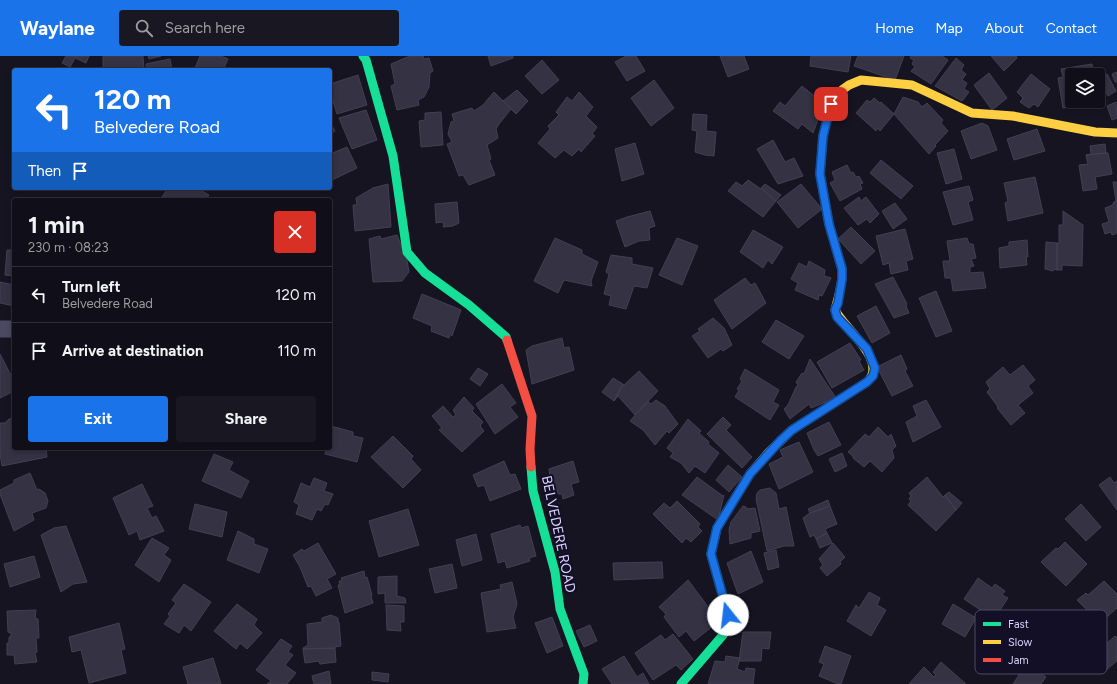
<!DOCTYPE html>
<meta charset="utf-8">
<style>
:root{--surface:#100f19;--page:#191822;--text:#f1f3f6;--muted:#9c9ca2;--line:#302f38;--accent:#1a73e8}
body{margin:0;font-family:Figtree,sans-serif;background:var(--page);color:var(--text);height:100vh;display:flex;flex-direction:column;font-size:15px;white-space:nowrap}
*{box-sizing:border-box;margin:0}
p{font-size:13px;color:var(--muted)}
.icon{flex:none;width:22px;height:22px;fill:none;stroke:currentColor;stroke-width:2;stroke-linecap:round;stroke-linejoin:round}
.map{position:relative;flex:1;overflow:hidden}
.sheet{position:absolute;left:12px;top:142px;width:320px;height:252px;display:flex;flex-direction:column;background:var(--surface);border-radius:4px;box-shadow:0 2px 6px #0003,0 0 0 1px var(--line)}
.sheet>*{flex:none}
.hud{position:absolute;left:12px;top:12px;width:320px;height:122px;border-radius:4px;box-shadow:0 2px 6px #0003,0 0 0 1px var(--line);background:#1a73e8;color:#fff;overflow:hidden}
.fabs{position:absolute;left:1065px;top:12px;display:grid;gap:8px}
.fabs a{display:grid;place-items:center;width:40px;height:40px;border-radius:4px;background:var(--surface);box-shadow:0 2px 6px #0003,0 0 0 1px var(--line);font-size:20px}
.pin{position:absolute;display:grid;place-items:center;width:34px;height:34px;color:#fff;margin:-17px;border-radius:8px;box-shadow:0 2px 6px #0006}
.me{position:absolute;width:44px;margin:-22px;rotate:344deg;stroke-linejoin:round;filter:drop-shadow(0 0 3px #0008)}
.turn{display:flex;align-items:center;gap:14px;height:84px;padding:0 16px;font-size:18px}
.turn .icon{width:52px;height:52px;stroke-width:2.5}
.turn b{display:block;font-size:28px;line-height:34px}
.then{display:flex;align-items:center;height:38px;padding:0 16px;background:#0003;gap:8px;font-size:15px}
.round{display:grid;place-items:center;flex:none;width:42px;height:42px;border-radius:4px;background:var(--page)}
.overview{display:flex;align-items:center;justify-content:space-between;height:68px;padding:0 16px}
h1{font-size:24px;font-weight:700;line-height:30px}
.cta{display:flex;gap:8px;margin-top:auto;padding:8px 16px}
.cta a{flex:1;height:46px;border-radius:4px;background:var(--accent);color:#fff;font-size:16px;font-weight:700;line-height:46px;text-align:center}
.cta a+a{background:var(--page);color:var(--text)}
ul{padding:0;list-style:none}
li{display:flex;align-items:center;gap:12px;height:56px;padding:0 16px;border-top:1px solid var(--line)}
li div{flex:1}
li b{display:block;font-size:15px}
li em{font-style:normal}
header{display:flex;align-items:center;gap:24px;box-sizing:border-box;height:56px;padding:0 20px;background:var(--accent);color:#fff}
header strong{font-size:19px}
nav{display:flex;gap:22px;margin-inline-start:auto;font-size:14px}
.search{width:280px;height:36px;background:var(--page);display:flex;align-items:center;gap:10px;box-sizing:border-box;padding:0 14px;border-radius:4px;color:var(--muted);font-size:15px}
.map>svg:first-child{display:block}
.building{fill:#343243;stroke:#433f54}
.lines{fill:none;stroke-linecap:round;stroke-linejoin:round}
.street{stroke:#4a4962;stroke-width:17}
.fast{stroke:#16e098;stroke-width:9}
.slow{stroke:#ffcf43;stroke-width:9}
.jam{stroke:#f24e42;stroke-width:9}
.route-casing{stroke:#114b97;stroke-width:10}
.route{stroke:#1a73e8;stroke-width:7}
.labels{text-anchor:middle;stroke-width:4;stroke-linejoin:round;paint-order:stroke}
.street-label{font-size:14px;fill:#d9d4ff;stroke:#130f26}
.key{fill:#130f26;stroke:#4e4a67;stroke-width:1}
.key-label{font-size:11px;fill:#d9d4ff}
</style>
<header>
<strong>Waylane</strong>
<div class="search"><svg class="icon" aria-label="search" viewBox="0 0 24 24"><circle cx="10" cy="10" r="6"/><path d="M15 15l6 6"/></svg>Search here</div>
<nav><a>Home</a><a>Map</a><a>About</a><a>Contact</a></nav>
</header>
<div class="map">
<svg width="1117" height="628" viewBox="0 0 1117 628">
<rect width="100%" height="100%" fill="#161421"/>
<path class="building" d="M66 0H89L86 7 75 2 70 11 62 7Z
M103 0H143L144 14H103Z
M148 0H161L149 3Z
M200 0H221L228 3 223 14H200L195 12Z
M410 0H423L424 3 429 2 433 15 430 17 429 31 424 41 418 44 419 49 397 54 391 30 395 28 391 8Z
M488 0H513V2L491 10Z
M626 0H636L645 15 627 25 615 6Z
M720 0H744L749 13 728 21Z
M811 0H851L848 16 810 10Z
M858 0H904L895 24 854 10Z
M911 0H942L948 4 931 28 911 15 915 11 912 8 914 4 910 2Z
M991 0H1016L1017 2 1004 15Z
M956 2 964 9 961 14 966 18 962 24 967 27 964 33 969 36 962 45 935 30Z
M170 3 172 14H147L146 8Z
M542 4 559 24 542 38 525 20Z
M1092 8 1094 19H1072V45H1098V40L1099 46 1063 52 1058 22 1063 21 1061 13Z
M1117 16V26H1115L1112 18Z
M989 17 1007 42 992 54 974 29Z
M1031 18 1050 33 1038 51 1034 48 1029 52 1020 46 1023 42 1017 36Z
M1107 18 1116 35 1108 40 1099 23Z
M358 19 367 49 337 58 330 35V28Z
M654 24 674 52 651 70 631 42Z
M802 30 824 48 813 77 802 68 798 73 773 55 780 46 785 50Z
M517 34 528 45 516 58 503 45Z
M494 36 511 53 499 68 496 73 498 82 487 89 491 103 489 104 495 119 469 129 463 119 459 120 447 88 452 86 448 78 451 66 454 65 452 58 472 52 474 55 483 49Z
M579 36 593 51 586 60 597 71 592 78 595 80 581 96 579 93 572 100 564 94 555 102 538 87 550 73 548 70 559 59 556 56 567 41 572 45Z
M903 41 918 46 922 51 927 47 943 64 941 67 948 75 935 89 936 90 929 98 894 58Z
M874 42 880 47 881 46 894 58 880 75 878 72 876 75 856 57 867 44 870 46Z
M1116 46 1117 62 1112 64 1107 50Z
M366 54 377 84 352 93 339 62Z
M441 56 443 89 421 91 419 65 425 64V57Z
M693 58 707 59 706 75 716 76 714 100 705 99 695 96 697 75 692 74Z
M330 66 335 75 330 78Z
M982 67 988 70 997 94 971 103 961 75Z
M1037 73 1045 95 1014 104 1007 83Z
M773 84 785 106 794 102 803 120 778 128 757 93Z
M635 87 644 118 622 125 615 93Z
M1105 88 1106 97 1086 99 1091 98 1090 90Z
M347 91 357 112 330 125V98Z
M954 93 962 123 946 128 937 97Z
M1106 97H1108L1112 118 1095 121 1097 133 1083 135 1079 109 1088 108 1086 99Z
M881 104 913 130 901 143 870 117Z
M847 109 851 117 853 116 856 121 859 120 863 127 860 128 862 133 840 145 830 127 835 124 832 116Z
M1035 121 1043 157 1008 165 1005 147 1008 145 1004 127Z
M748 124 761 133V132L776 145 763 161 728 135 736 126 742 130Z
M1113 126H1117V145L1113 147 1116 145Z
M388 128 391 171 355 175 353 149H357L356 142 373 132Z
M765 128 781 139 776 145 761 132Z
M801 128 822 153 798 172 777 146Z
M969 130 973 144 968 146 973 164 953 169 943 136Z
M168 132H191L193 133 197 132 209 139 206 143 207 144H160Z
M859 141 861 145 866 141 879 158 870 167 867 163 858 169 844 152Z
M1117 145V177L1112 179 1111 176 1105 178 1102 168 1109 166 1105 152 1113 149V147Z
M457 146 459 167 453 170 443 171 444 168 442 166 436 167 435 148Z
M895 147 907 163 893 173 882 155Z
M650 155 655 170 649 172 650 184 639 185 625 191 616 165 627 161Z
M1063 155 1083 169 1082 210 1062 209V214H1057V187H1059V169H1063Z
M851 171 875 195 861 208 838 183Z
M905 173 913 203 906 205 908 214 891 218 889 207 883 209 876 180Z
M753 174 783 191 772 208 768 204 763 212 740 196Z
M397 179 407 204 409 216 402 225 373 226 369 183 380 180 381 183Z
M555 182 582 194V198L598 206 591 225 592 230 564 224 558 237 534 225Z
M677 182 698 190 682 229 659 219Z
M967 182 969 188H973L976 202 971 203 974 210 970 211V217L983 216 986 232 953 235 951 222H945L943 205H950L947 185Z
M1027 184 1028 201 1026 200 1027 209 1000 212 999 192 1009 190V186Z
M1046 186 1057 187V214L1054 213 1053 215 1045 213Z
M7 194H14V220L5 219Z
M611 199 632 202V208L653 212 647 232 634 230 626 253 609 249 611 240 604 238 609 218 606 216Z
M809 205 825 214 824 220 831 222 822 240 819 239 818 244 795 234 798 227 791 223 799 207 807 211Z
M893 221 907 248 906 250 909 257 894 262 875 228Z
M745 222 751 229 755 227 766 247 732 273 714 244Z
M0 226 14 229V250L0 247Z
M936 235 952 275 936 281 919 242Z
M422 238 461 254 452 280 450 278 449 282 431 275 432 270 413 262Z
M876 250 890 277 872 287 857 260Z
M713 262 724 272 732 289 723 295 721 293 708 302 692 280 700 275 698 273Z
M776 264 804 280 789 303 762 286Z
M562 282 564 292 569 291 574 314 532 328 526 294 532 290Z
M850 287 861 304 859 305 864 314 832 332 817 306Z
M0 298 14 325V335L0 342Z
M901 299 907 313 905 315 913 330 892 340 877 311Z
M810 303 836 342 811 352 809 348 790 363 784 353 788 349 796 331 798 329 796 326 802 317 804 318Z
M1023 309 1035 324 1028 330 1033 337 1018 349 1025 357 1011 369 997 352 998 351 987 336 990 333 986 326 1003 311 1010 319Z
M478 312 488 318 480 330 470 323Z
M745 313 779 334 773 346 779 349 770 364 735 341 739 334 737 333 742 325 740 323Z
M639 315 658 335 635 359 618 340 614 345 623 328 624 329Z
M613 322 623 328 614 345 602 336Z
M502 328 516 347 510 351 518 361 495 378 476 348Z
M464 341 474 352 472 355 483 366 480 370 484 375 462 396 439 374 442 372 432 360 443 350 453 361 456 359 453 354Z
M656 344 665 350 678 368 669 377 667 375 655 389 643 374 630 365 648 345 651 348Z
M926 344 941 371 913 386 906 366 917 360 913 350Z
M723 361 731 369 726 374 752 401 742 412 707 378Z
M14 362V392H46L47 401 2 410 0 398V367H5L9 363Z
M688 363 701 375 699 377 709 386 708 388 719 397 705 417 695 410 689 417 681 407 670 401 673 397 667 392Z
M829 366 841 389 818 400 814 394 807 377Z
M331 370 353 376V380L363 382 357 406 325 398 326 392H330V377Z
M878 371 888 381 891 378 896 390 892 394 894 402 882 416 870 405 864 411 853 402V400L848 396 865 378 869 381Z
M393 380 413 400 411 403 421 414 403 432 371 401Z
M799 386 813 416 779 433 769 408 783 401 780 394Z
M842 397 847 410 835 416 829 403Z
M214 398 233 406 229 414 249 425 241 442 202 425Z
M504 405 510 419 515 418 521 433 490 445 484 429 478 431 473 419Z
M573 405 579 426 571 428 574 439 563 443 562 438H558L556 432 552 433 549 413Z
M728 409 742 421 729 436 716 424Z
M30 417 37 434 39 433 45 437 48 445 46 452 32 457 34 464 14 475 0 438V434L14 427V424Z
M697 421 723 440 724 439 718 464 682 439Z
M927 421 943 441 945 439 956 454 936 475 908 449 911 445 909 443 911 440 909 437Z
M1110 421 1114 427 1117 425V454L1099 429Z
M314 422 327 427 324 435 333 438 328 449 325 448 321 455 317 453 312 464 296 458 299 449 294 446 301 427 310 431Z
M142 428 153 450 147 452 152 462 156 460 164 475 140 484 137 475 129 479 113 442Z
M770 432 776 437 779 453 786 451 794 490H784L767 495 756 443 757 437 760 434Z
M949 436 962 447 956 454 945 439Z
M828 444 830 450 810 457 808 453Z
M677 445 700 468 698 471 702 475 691 486 686 482 682 487 653 458 664 447 670 452Z
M195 448 227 456 222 481 189 473Z
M1081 448 1101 471 1086 485 1065 463Z
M743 450 746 451 747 453 755 452 760 475 751 477V482L730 488 729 474 731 466Z
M830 450 837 468 825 473 827 477 816 483 814 479 810 481 803 462 810 457Z
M408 453 419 489 379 501 369 465Z
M520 469 521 472 528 470 536 500 529 502 530 505 507 512 505 505 498 507 491 478Z
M66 470 87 526 73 528 61 536 41 479 54 472Z
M238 475 254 483V488L268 493 259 517 227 504Z
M827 477 832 487 820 492 816 483Z
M476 478 482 504 462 510 456 484Z
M152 482 169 492 164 499 171 504 159 526 135 509Z
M1065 486 1087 508 1066 530 1041 506 1056 492 1058 493Z
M318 487 336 518 327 523 332 532 316 540 311 530 308 531 300 511 293 499 302 493 304 495Z
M833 487 845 501 840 506 841 508 827 520 820 512 823 509 819 503Z
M776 494 779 511 768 514 764 497Z
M751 495 763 526 738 538 727 507Z
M34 500 40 521 10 531 4 508Z
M662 506 663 522 614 524 613 507Z
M452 508 457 532 435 537 429 513Z
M364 515 365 522 367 521 372 539 371 540 373 547 345 557 338 529H340L339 525H342L341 522Z
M397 520V540L405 542 406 547H385V537L378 538V521Z
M978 522 992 532 995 528 1005 535 1002 539 1008 542 994 563 964 543Z
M688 524 718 564 713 568V570L694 585 686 575 679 581 664 561 666 558 659 551Z
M1104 525 1117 538V552L1100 567 1077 544 1086 537 1088 539Z
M512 526 517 548 513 561 516 572 487 576 481 537 501 533 500 529Z
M184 528 211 546 191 575 184 569 179 577 164 568 170 560 168 558 176 547 172 544Z
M869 536 880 542 877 549 886 554 871 580 847 565 856 549 859 552Z
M237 548 257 563 254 569 262 577 247 593 240 587 236 593 214 575Z
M953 548 976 562 965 581 942 568Z
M386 549 404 550V566H400L401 575 387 574Z
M36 554 35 562 38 563 39 582H36L37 596 35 597 37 606 15 608 14 599H7V587H9V581H11V577L8 576 7 555Z
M331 559 338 562V566H339L341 590 335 591V592L303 593V592L308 589 307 568 322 566V562Z
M552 561 563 590 547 597 535 567Z
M119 567 125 593 121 594 126 617 89 627 81 594 72 596 69 581Z
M590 569 597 585 584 591 576 575Z
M743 576H771L769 593 762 592 761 605H739Z
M673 578 693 603 681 614 676 609 653 624 635 597 661 579 665 584Z
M1115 580 1117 582V605L1106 614 1093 600Z
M281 583 292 590 288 596 293 599 285 609 296 617 287 628H267L271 625 256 614Z
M825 590 851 600 841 628H838L819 620 824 608 819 606Z
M335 592 336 606 320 608 319 605 305 607 303 593Z
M624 600 637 621 643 617 649 628H612L602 613Z
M726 600 740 602 737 613 745 616 746 612 755 613 753 628H708L715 605 725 606Z
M213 602 221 628H188L183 611Z
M1024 605 1046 621 1041 628H1013L1019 619 1016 616Z
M941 606 966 628H909L924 611 934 621 936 619 933 616Z
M329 615 331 628H314L312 620Z
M372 616 389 618 388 626 372 624Z"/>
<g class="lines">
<path class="street" d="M0 273H14"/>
<path class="fast" d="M363 0 366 4 393 100 407 196 425 217 469 249 506 281 507 284
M838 39 831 48 823 80 820 118 829 168 842 213V223L839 239
M531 411 533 435 555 516 560 553 584 618 583 628
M681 628 723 579 728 570V559L711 498 717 472 732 447"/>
<path class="slow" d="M838 39 842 34 849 29 861 24 912 29 972 57 1013 60 1095 76 1117 77
M732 447 750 418 769 396 792 374 867 326C889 306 845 273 835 254L839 239"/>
<path class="jam" d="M507 284 532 360 530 393 531 411"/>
</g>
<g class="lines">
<g class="route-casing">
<path id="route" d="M728 559 711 498 717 472 750 418 780 385 792 374 867 326 873 320 875 312 867 293 837 261 835 254 838 247 842 223V213L829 168 820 118 823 80 831 48"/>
</g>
<use href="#route" class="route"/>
</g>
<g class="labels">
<g class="street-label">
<text transform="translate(559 478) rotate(78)" y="5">BELVEDERE ROAD</text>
</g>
</g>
<rect x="975" y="554" width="132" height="64" rx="6" class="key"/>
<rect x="983" y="566" width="18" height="4" fill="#16e098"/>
<rect x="983" y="584" width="18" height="4" fill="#ffcf43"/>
<rect x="983" y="602" width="18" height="4" fill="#f24e42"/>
<g class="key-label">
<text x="1008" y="572">Fast</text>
<text x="1008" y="590">Slow</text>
<text x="1008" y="608">Jam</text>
</g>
</svg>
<div class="fabs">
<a><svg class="icon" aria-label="layers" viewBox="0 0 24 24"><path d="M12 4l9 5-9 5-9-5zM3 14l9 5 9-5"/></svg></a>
</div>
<div class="pin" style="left:831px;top:48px;background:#d93025"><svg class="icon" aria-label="arrive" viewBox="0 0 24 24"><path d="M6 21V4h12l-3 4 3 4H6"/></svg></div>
<svg class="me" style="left:728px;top:559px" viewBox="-20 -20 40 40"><circle r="19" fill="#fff"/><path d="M0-13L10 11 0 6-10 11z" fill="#1a73e8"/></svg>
<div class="hud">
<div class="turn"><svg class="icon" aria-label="left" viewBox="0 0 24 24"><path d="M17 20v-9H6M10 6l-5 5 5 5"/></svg><div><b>120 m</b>Belvedere Road</div></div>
<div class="then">Then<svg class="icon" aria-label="arrive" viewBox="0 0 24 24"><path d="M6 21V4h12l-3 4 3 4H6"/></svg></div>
</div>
<section class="sheet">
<div class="overview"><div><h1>1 min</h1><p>230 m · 08:23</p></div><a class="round" style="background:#d93025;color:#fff"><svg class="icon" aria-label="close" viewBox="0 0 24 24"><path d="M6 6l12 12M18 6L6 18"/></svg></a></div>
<ul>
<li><svg class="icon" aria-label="left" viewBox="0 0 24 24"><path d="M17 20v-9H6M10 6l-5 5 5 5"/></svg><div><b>Turn left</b><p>Belvedere Road</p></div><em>120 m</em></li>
<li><svg class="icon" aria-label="arrive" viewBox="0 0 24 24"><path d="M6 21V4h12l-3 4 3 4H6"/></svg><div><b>Arrive at destination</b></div><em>110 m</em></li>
</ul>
<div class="cta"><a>Exit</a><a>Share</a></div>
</section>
</div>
